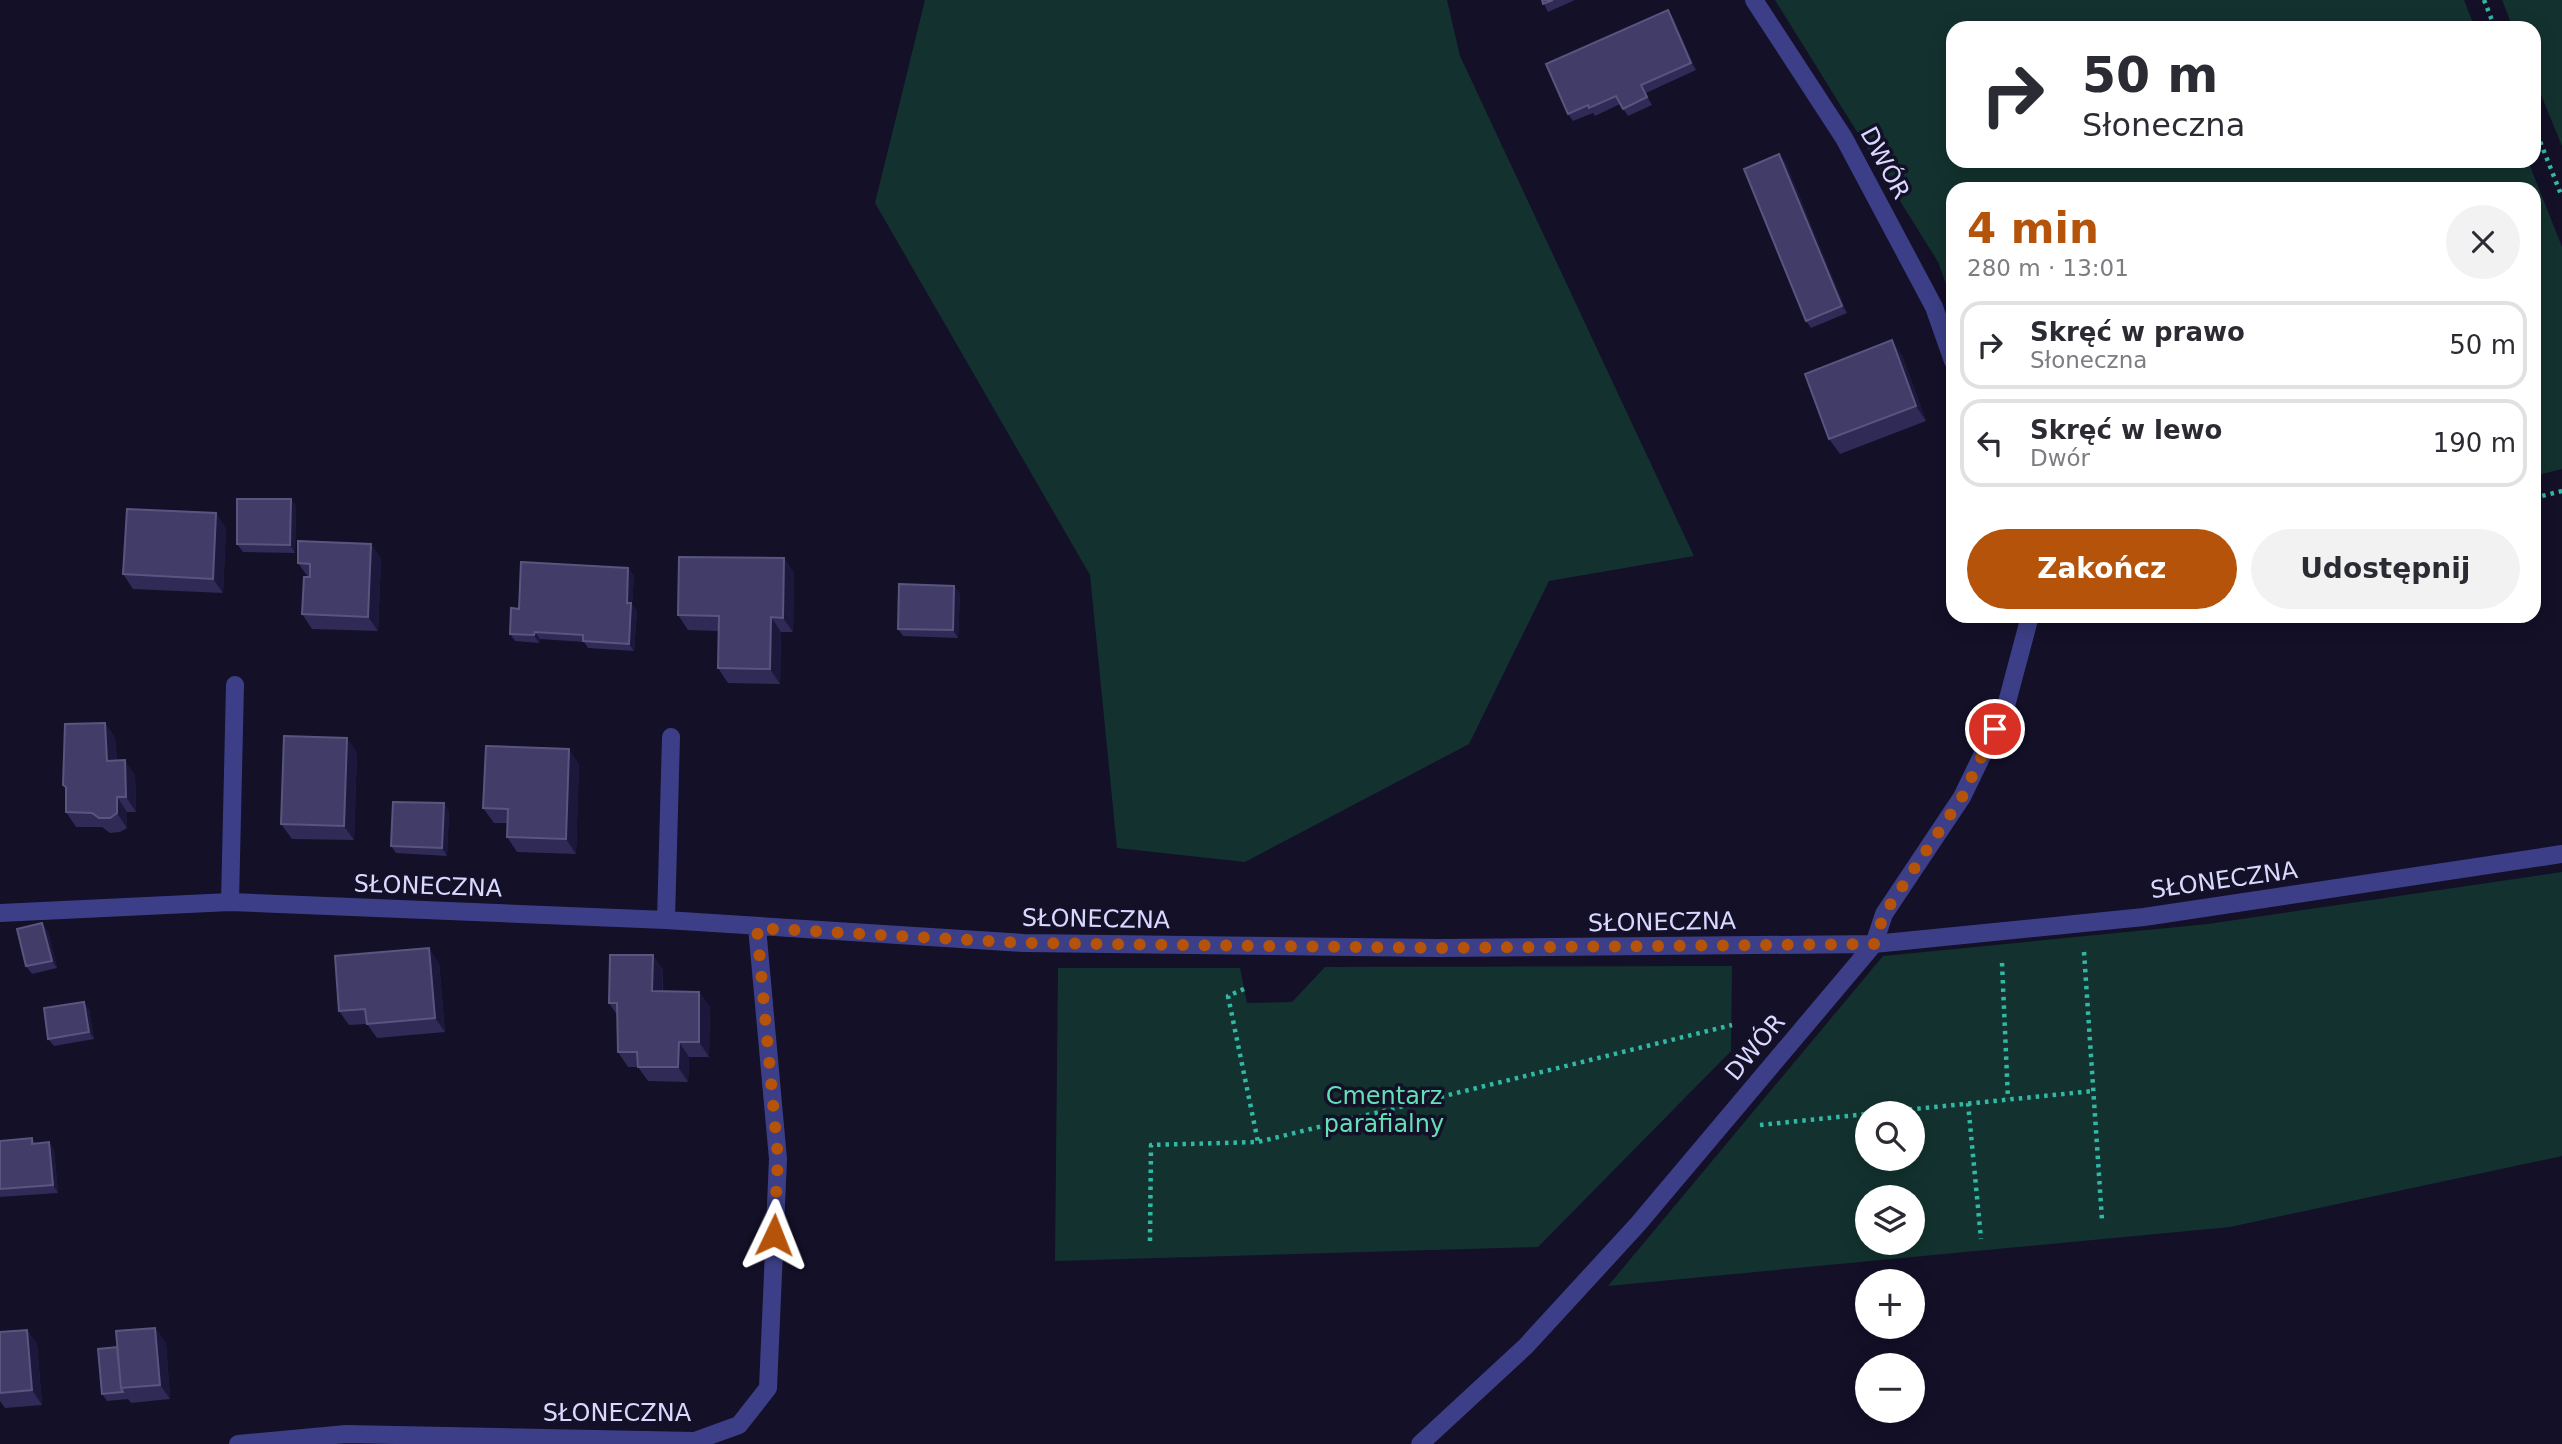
<!DOCTYPE html>
<html lang="pl">
<meta charset="utf-8">
<style>
:root{--surface:#fff;--page:#f2f2f3;--text:#2b2b33;--muted:#7c7c81;--line:#e1e1e2;--accent:#b45309}
body{margin:0;font-family:"DejaVu Sans",sans-serif;background:var(--page);color:var(--text);height:100vh;display:flex;flex-direction:column;font-size:26px;white-space:nowrap}
*{box-sizing:border-box;margin:0}
p{font-size:23px;color:var(--muted)}
.icon{flex:none;width:38px;height:38px;fill:none;stroke:currentColor;stroke-width:2;stroke-linecap:round;stroke-linejoin:round}
.map{position:relative;flex:1;overflow:hidden}
.drawer{position:absolute;left:1946px;top:182px;width:595px;height:441px;display:flex;flex-direction:column;background:var(--surface);border-radius:21px;box-shadow:0 4px 18px #0003}
.drawer>*{flex:none}
.banner{position:absolute;left:1946px;top:21px;width:595px;height:147px;border-radius:21px;box-shadow:0 4px 18px #0003;background:#fff;color:var(--text);overflow:hidden}
.buttons{position:absolute;left:1855px;top:1101px;display:grid;gap:14px}
.buttons a{display:grid;place-items:center;width:70px;height:70px;border-radius:50%;background:var(--surface);box-shadow:0 4px 18px #0003;font-size:35px}
.pin{position:absolute;display:grid;place-items:center;width:60px;height:60px;color:#fff;margin:-30px;border:4px solid #fff;border-radius:50%;box-shadow:0 2px 7px #0007}
.me{position:absolute;width:77px;margin:-38px;rotate:2deg;stroke-linejoin:round;filter:drop-shadow(0 0 5px #0008)}
.turn{display:flex;align-items:center;gap:24px;height:147px;padding:0 21px;font-size:32px}
.turn .icon{width:91px;height:91px;stroke-width:2.5}
.turn b{display:block;font-size:49px;line-height:60px}
.round{display:grid;place-items:center;flex:none;width:74px;height:74px;border-radius:37px;background:var(--page)}
.overview{display:flex;align-items:center;justify-content:space-between;height:119px;padding:0 21px}
h1{font-size:42px;font-weight:800;line-height:52px;color:var(--accent)}
.cta{display:flex;gap:14px;margin-top:auto;padding:14px 21px}
.cta a{flex:1;height:80px;border-radius:42px;background:var(--accent);color:#fff;font-size:28px;font-weight:800;line-height:80px;text-align:center}
.cta a+a{background:var(--page);color:var(--text)}
ul{padding:0;list-style:none}
li{display:flex;align-items:center;gap:21px;height:88px;margin:0 14px 10px;padding:0 7px;border:4px solid var(--line);border-radius:21px}
li div{flex:1}
li b{display:block;font-size:26px}
li em{font-style:normal}
.map>svg:first-child{display:block}
.green{fill:#13322f;fill-rule:evenodd}
.lines{fill:none;stroke-linecap:round;stroke-linejoin:round}
.path{stroke:#32b9a6;stroke-width:4.5;stroke-dasharray:3.5 5;stroke-linecap:butt}
.minor{stroke:#3c3f87;stroke-width:18}
.wall{fill:#2f2a56}
.shaded-wall{fill:#1c183c}
.building{fill:#413d68;stroke:#59557f;stroke-width:2}
.route{stroke:#b45309;stroke-width:12;stroke-dasharray:0 21.6}
.labels{text-anchor:middle;stroke-width:7;stroke-linejoin:round;paint-order:stroke}
.street-label{font-size:24px;fill:#d9d8fe;stroke:#131028}
.park-label{font-size:24px;fill:#64dfb6;stroke:#131028}
</style>
<div class="map">
<svg width="2562" height="1444" viewBox="0 0 2562 1444">
<rect width="100%" height="100%" fill="#131028"/>
<path class="green" d="M925 0H1447L1460 56 1694 556 1549 581 1469 744 1245 862 1117 848 1090 575 875 203Z
M1775 0H2464L2475 28H1953V161H2528L2562 247V469L2534 476V189H1953V303L1938 262Z
M2502 0H2562V146L2534 78V28H2513Z
M2562 872V1156L2230 1227 1608 1286 1883 956 2208 924ZM1913 1113V1158H1867V1113ZM1913 1197V1242H1867V1197Z
M1732 966 1731 1051 1538 1247 1055 1261 1058 968H1240L1247 1003 1292 1002 1325 967Z"/>
<g class="lines">
<path class="path" d="M2484 0 2495 28
M2534 126 2562 197
M2534 498 2562 491
M2084 952 2102 1220
M2002 963 2008 1099
M1244 989 1228 996 1258 1142
M1968 1103 1981 1239
M1875 1113 2093 1091
M1760 1125 1867 1114
M1150 1241 1151 1145 1258 1142 1732 1025"/>
<path class="minor" d="M1754 0 1844 138 1934 307 1953 361
M230 902 235 685
M0 913 230 902 666 920 1024 943 1438 948 1874 944 2144 917 2562 854
M666 920 671 737
M238 1444 346 1434 695 1441 739 1425 768 1388 778 1159 757 927
M1420 1444 1526 1346 1638 1224 1874 944 1884 914 1962 797 2006 706 2030 616"/>
</g>
<path class="wall" d="M1542 0H1575L1548 12Z
M1673 18 1696 70 1646 93 1652 105 1628 116 1620 104 1595 116 1593 113 1573 121 1568 114Z
M1785 161 1847 313 1811 328 1806 321Z
M1902 355 1926 421 1840 454 1829 439Z
M296 506 295 553 243 552 237 544Z
M226 528 223 593 133 589 123 574Z
M371 544 381 559 378 631 312 629 302 614 308 577 298 563Z
M784 558 794 573 793 632H781L780 684 728 683 718 668 719 631 688 630 678 615Z
M628 568 634 576 632 604 637 611 634 651 588 648 584 642 540 639 539 643 515 641 510 634 519 609Z
M954 586 960 594 958 638 903 636 898 629Z
M105 723 115 738 117 761 135 775 136 812H127V828L120 832 110 833 102 827H76L66 812V789L63 785Z
M357 752 354 840 292 839 281 824Z
M579 764 576 854 517 852 507 837V823H494L483 808Z
M449 811 447 856 396 853 391 846Z
M48 931 57 968 32 974 26 966Z
M439 963 445 1032 377 1038 367 1024 349 1025 339 1011Z
M663 969V991L699 992 710 1007 709 1057H689L688 1082 648 1081 638 1067H628L618 1052 617 1015 609 1003Z
M89 1009 94 1039 54 1046 48 1039Z
M32 1138 35 1143 54 1149 58 1193 0 1197V1141Z
M155 1328 166 1343 170 1399 131 1403 128 1399 107 1401 102 1394 117 1347Z
M27 1330 37 1344 42 1405 5 1408 0 1401V1332Z"/>
<path class="shaded-wall" d="M1668 10 1673 18 1696 70 1691 63Z
M1641 85 1646 93 1652 105 1647 97Z
M1779 154 1785 161 1847 313 1842 306Z
M1892 340 1902 355 1926 421 1916 406Z
M291 499 296 506 295 553 290 545Z
M216 513 226 528 223 593 213 579Z
M371 544 381 559 378 631 368 617Z
M784 558 794 573 793 632 783 618Z
M628 568 634 576 632 604 637 611 634 651 629 644 627 603Z
M954 586 960 594 958 638 953 630Z
M771 617 781 632 780 684 770 669Z
M535 632 540 639 539 643 534 635Z
M105 723 115 738 118 775 107 761Z
M347 738 357 752 354 840 344 826Z
M569 749 579 764 576 854 566 839Z
M125 760 135 775 136 812 126 797Z
M117 797 127 812V828L117 813Z
M444 803 449 811 447 856 442 848Z
M42 923 48 931 57 968 52 961Z
M429 948 439 963 445 1032 435 1018Z
M653 955 663 969 662 1006 652 991Z
M699 992 710 1007 709 1057 699 1042Z
M84 1002 89 1009 94 1039 89 1032Z
M679 1042 689 1057 688 1082 678 1067Z
M49 1142 54 1149 58 1193 53 1185Z
M155 1328 166 1343 170 1399 160 1385Z
M27 1330 37 1344 42 1405 32 1390Z"/>
<path class="building" d="M1542 0H1553L1543 4Z
M1668 10 1691 63 1641 85 1647 97 1623 109 1616 96 1589 108 1588 105 1568 114 1546 64Z
M1779 154 1842 306 1806 321 1744 169Z
M1892 340 1916 406 1829 439 1805 374Z
M237 499H291L290 545 237 544Z
M127 509 216 513 213 579 123 574Z
M298 541 371 544 368 617 302 614 304 577H310V564L298 563Z
M679 557 784 558 783 618 771 617 770 669 718 668 719 616 678 615Z
M521 562 628 568 627 603H631L629 644 583 641V635L535 632 534 635 510 634 511 608 519 609Z
M899 584 954 586 953 630 898 629Z
M105 723 107 761 125 760 126 797H117V813L110 818H99L92 813 66 812V787L63 785 65 724Z
M284 736 347 738 344 826 281 824Z
M486 746 569 749 566 839 507 837 508 809 483 808Z
M393 802 444 803 442 848 391 846Z
M42 923 52 961 26 966 17 929Z
M429 948 435 1018 367 1024 365 1009 339 1011 335 956Z
M610 955H653L652 991 699 992V1042H679L678 1067H638L637 1052H618L617 1003H609Z
M84 1002 89 1032 48 1039 44 1008Z
M32 1138V1144L49 1142 53 1185 0 1189V1141Z
M155 1328 160 1385 121 1388 116 1331Z
M27 1330 32 1390 0 1393V1332Z
M117 1347 121 1388 123 1392 102 1394 98 1349Z"/>
<g class="lines">
<path class="route" d="M774 1235 778 1158 757 928 1024 943 1438 948 1874 944 1884 914 1962 797 1995 729"/>
</g>
<g class="labels">
<g class="street-label">
<text transform="translate(1885 163) rotate(62)" y="8">DWÓR</text>
<text transform="translate(2224 880) rotate(-8)" y="8">SŁONECZNA</text>
<text transform="translate(428 886) rotate(2)" y="8">SŁONECZNA</text>
<text transform="translate(1096 919) rotate(1)" y="8">SŁONECZNA</text>
<text transform="translate(1662 922) rotate(-1)" y="8">SŁONECZNA</text>
<text transform="translate(1755 1047) rotate(-50)" y="8">DWÓR</text>
<text x="617" y="1421">SŁONECZNA</text>
</g>
<g class="park-label">
<text x="1384" y="1104">Cmentarz<tspan x="1384" dy="28">parafialny</tspan></text>
</g>
</g>
</svg>
<div class="buttons">
<a><svg class="icon" aria-label="search" viewBox="0 0 24 24"><circle cx="10" cy="10" r="6"/><path d="M15 15l6 6"/></svg></a>
<a><svg class="icon" aria-label="layers" viewBox="0 0 24 24"><path d="M12 4l9 5-9 5-9-5zM3 14l9 5 9-5"/></svg></a>
<a>+</a>
<a>−</a>
</div>
<div class="pin" style="left:1995px;top:729px;background:#d93025"><svg class="icon" aria-label="arrive" viewBox="0 0 24 24"><path d="M6 21V4h12l-3 4 3 4H6"/></svg></div>
<svg class="me" style="left:774px;top:1235px" viewBox="-20 -20 40 40"><path d="M0-17L14 15 0 8-14 15z" fill="#b45309" stroke="#fff" stroke-width="4"/></svg>
<div class="banner">
<div class="turn"><svg class="icon" aria-label="right" viewBox="0 0 24 24"><path d="M7 20v-9h11M14 6l5 5-5 5"/></svg><div><b>50 m</b>Słoneczna</div></div>
</div>
<section class="drawer">
<div class="overview"><div><h1>4 min</h1><p>280 m · 13:01</p></div><a class="round"><svg class="icon" aria-label="close" viewBox="0 0 24 24"><path d="M6 6l12 12M18 6L6 18"/></svg></a></div>
<ul>
<li><svg class="icon" aria-label="right" viewBox="0 0 24 24"><path d="M7 20v-9h11M14 6l5 5-5 5"/></svg><div><b>Skręć w prawo</b><p>Słoneczna</p></div><em>50 m</em></li>
<li><svg class="icon" aria-label="left" viewBox="0 0 24 24"><path d="M17 20v-9H6M10 6l-5 5 5 5"/></svg><div><b>Skręć w lewo</b><p>Dwór</p></div><em>190 m</em></li>
</ul>
<div class="cta"><a>Zakończ</a><a>Udostępnij</a></div>
</section>
</div>
